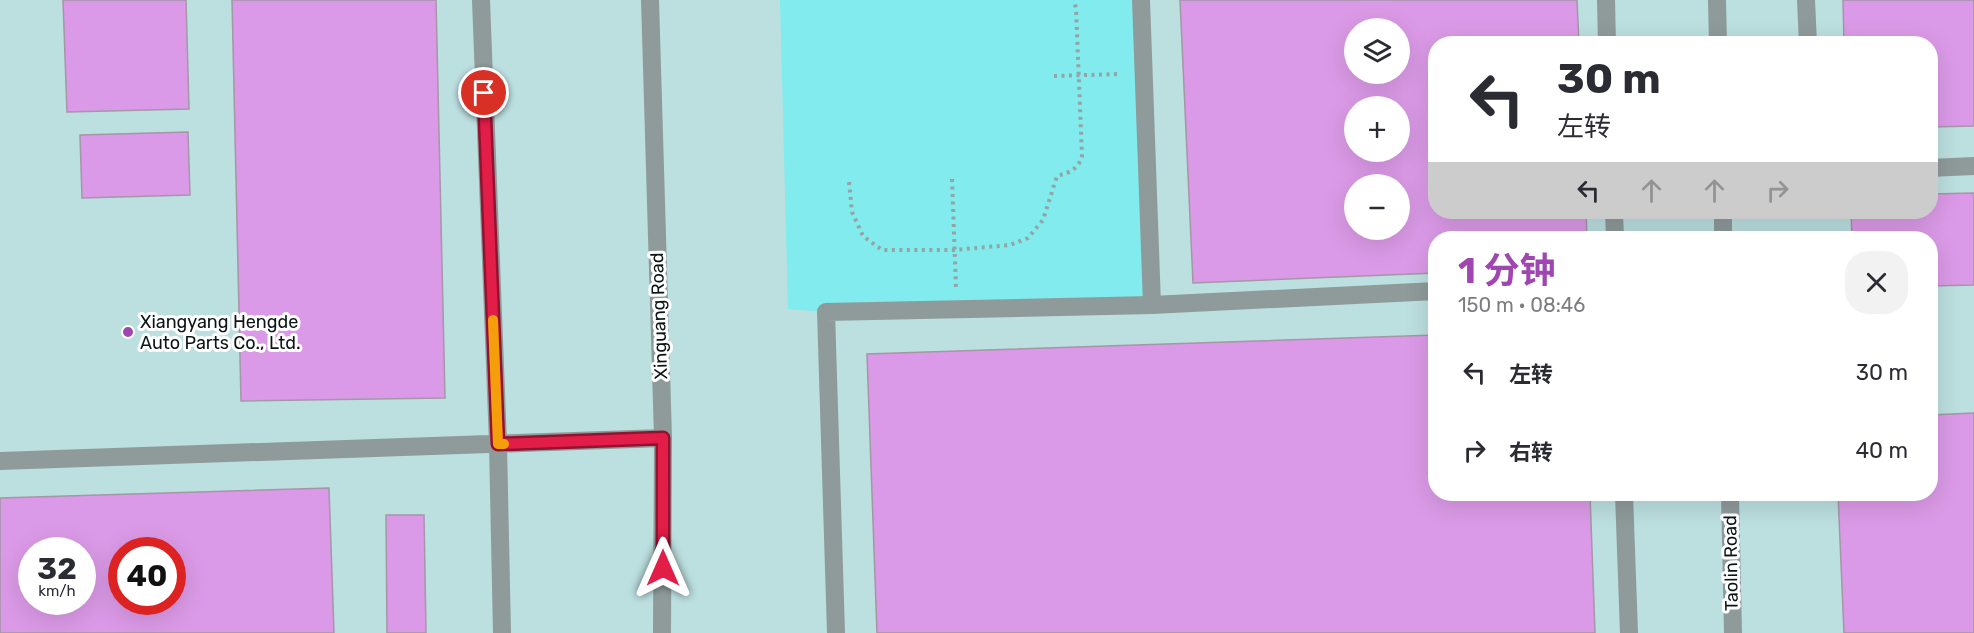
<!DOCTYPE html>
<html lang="zh">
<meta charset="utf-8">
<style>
:root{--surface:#fff;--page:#f2f2f3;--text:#2b2b33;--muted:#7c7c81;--accent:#a046b1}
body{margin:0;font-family:Rubik,"Noto Sans SC",sans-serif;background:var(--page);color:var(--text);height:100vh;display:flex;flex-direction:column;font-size:22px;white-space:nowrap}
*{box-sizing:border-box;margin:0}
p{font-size:20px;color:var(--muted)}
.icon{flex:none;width:33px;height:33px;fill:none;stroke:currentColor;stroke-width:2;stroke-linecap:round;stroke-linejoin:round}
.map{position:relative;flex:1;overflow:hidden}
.sheet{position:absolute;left:1428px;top:231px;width:510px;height:270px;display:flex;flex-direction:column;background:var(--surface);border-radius:24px;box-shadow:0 6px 24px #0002}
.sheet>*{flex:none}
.hud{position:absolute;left:1428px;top:36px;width:510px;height:183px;border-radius:24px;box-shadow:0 6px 24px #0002;background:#fff;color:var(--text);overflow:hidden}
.fabs{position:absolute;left:1344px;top:18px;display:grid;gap:12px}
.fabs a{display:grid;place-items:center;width:66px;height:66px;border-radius:50%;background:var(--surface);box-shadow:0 6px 24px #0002;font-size:30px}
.speed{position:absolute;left:18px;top:537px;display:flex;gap:12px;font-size:30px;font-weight:700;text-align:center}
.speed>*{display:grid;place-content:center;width:78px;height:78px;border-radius:50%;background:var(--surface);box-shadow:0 6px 24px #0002;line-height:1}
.speed small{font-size:15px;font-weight:400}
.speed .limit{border:9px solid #d22;background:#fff;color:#111}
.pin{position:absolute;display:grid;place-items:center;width:51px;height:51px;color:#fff;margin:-26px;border:3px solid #fff;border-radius:50%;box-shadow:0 2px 6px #0007}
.me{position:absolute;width:66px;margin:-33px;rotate:0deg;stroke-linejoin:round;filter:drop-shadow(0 0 4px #0008)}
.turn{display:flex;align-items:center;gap:21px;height:126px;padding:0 30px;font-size:27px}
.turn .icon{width:78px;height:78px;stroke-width:2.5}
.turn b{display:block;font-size:42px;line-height:51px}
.lanes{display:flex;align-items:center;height:57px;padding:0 30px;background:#0003;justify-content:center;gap:30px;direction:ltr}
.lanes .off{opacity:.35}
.round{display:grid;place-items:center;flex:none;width:63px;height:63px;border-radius:24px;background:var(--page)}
.headline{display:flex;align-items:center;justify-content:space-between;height:102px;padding:0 30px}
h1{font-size:36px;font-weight:700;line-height:45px;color:var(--accent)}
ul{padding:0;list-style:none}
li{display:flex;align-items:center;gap:18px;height:78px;padding:0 30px}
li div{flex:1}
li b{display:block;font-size:22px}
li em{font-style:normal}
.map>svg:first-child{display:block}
.built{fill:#bcdfe0;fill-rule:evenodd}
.green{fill:#81ebee}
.building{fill:#db9ae7;stroke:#a497a6;stroke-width:1.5;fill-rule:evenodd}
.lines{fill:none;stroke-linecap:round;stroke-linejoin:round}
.path{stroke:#92a5a6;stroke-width:4;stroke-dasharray:3 4.5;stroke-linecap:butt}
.minor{stroke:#8f9a9a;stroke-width:18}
.route-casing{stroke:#92132f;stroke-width:15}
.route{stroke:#e11d48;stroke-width:10}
.slow{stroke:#f59e0b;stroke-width:10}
.poi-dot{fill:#a046b1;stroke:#fff;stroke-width:2}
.labels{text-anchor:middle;stroke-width:6;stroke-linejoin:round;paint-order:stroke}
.street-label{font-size:18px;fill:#0c1515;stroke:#fff}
.poi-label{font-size:18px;fill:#0c1515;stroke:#fff;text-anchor:start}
</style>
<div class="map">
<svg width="1974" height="633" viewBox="0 0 1974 633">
<rect width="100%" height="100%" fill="#d2ebec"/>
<path class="built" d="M0 0H1974V633H0ZM1354 28H1400V74H1354ZM1436 44H1930V212H1436ZM1354 106H1400V152H1354ZM1354 184H1400V230H1354ZM1436 238H1930V494H1436ZM32 550H82V602H32ZM122 550H172V602H122Z"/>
<path class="green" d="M780 0H1141L1152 305 826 312 788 309Z"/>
<path class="building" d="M63 0H186L189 109 67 112Z
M232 0H436L445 398 241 401Z
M1180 0H1577L1579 44H1436V212H1586L1587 238H1436V273L1193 283ZM1354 28H1400V74H1354ZM1354 106H1400V152H1354ZM1354 184H1400V230H1354Z
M1843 0H1974V126L1930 127V44H1844Z
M188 132 190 195 82 198 80 135Z
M1974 193V285L1930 286V238H1852L1851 212H1930V194Z
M1436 335V494H1590L1595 633H877L867 354Z
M1974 413V633H1844L1838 494H1930V415Z
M329 488 334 633H0V498ZM32 550H82V602H32ZM122 550H172V602H122Z
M386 515H424L426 633H387Z"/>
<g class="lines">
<path class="path" d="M1054 76 1121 74
M952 179 956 288
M849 182 852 212 863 236 882 250H954L1010 245 1028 238 1043 220 1057 176C1070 172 1078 170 1082 156L1076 9 1074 0"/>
<path class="minor" d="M481 0 498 444 502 633
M650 0 663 438 662 633
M1606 0 1607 44
M1717 0 1718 44
M1806 0 1808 44
M1930 168 1974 166
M1614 212 1615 238
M1723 212V238
M1152 305 1436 291
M0 461 663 438
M1624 494 1629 633
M1730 494 1733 633
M836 633 826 312 1152 305 1141 0"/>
</g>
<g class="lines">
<g class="route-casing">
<path id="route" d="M484 93 498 444 663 438V568"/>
</g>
<use href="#route" class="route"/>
<path class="slow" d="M493 320 498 444H504"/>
</g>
<circle class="poi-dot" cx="128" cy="332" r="6"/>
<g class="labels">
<g class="street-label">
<text transform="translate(659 316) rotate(-92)" y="6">Xinguang Road</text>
<text transform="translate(1731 563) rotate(-91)" y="6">Taolin Road</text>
</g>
<g class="poi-label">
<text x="140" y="328">Xiangyang Hengde<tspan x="140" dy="21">Auto Parts Co., Ltd.</tspan></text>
</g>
</g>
</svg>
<div class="fabs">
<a><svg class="icon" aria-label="layers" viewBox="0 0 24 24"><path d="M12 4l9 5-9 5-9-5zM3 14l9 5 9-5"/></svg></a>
<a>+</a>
<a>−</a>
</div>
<div class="speed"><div>32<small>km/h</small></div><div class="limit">40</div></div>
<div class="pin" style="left:484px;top:93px;background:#d93025"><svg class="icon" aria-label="arrive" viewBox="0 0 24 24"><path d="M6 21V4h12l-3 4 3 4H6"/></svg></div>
<svg class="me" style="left:663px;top:568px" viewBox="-20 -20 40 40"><path d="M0-17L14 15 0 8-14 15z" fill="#e11d48" stroke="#fff" stroke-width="4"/></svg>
<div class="hud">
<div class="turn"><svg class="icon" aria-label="left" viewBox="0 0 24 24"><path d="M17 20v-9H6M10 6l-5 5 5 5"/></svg><div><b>30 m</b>左转</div></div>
<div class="lanes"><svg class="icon" aria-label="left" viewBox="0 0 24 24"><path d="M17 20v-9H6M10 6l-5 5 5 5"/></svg><svg class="icon off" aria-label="ahead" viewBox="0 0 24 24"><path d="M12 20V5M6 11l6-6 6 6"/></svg><svg class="icon off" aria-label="ahead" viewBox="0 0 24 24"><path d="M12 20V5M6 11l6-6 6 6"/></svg><svg class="icon off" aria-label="right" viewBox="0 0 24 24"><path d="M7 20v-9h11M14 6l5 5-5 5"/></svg></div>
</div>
<section class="sheet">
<div class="headline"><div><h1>1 分钟</h1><p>150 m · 08:46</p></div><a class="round"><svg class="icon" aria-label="close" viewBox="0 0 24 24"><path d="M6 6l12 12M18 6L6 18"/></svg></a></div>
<ul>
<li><svg class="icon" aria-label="left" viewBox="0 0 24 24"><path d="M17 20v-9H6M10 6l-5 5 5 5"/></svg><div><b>左转</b></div><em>30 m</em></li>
<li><svg class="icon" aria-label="right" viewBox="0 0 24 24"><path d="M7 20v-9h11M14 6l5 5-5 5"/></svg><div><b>右转</b></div><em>40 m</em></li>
</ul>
</section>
</div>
